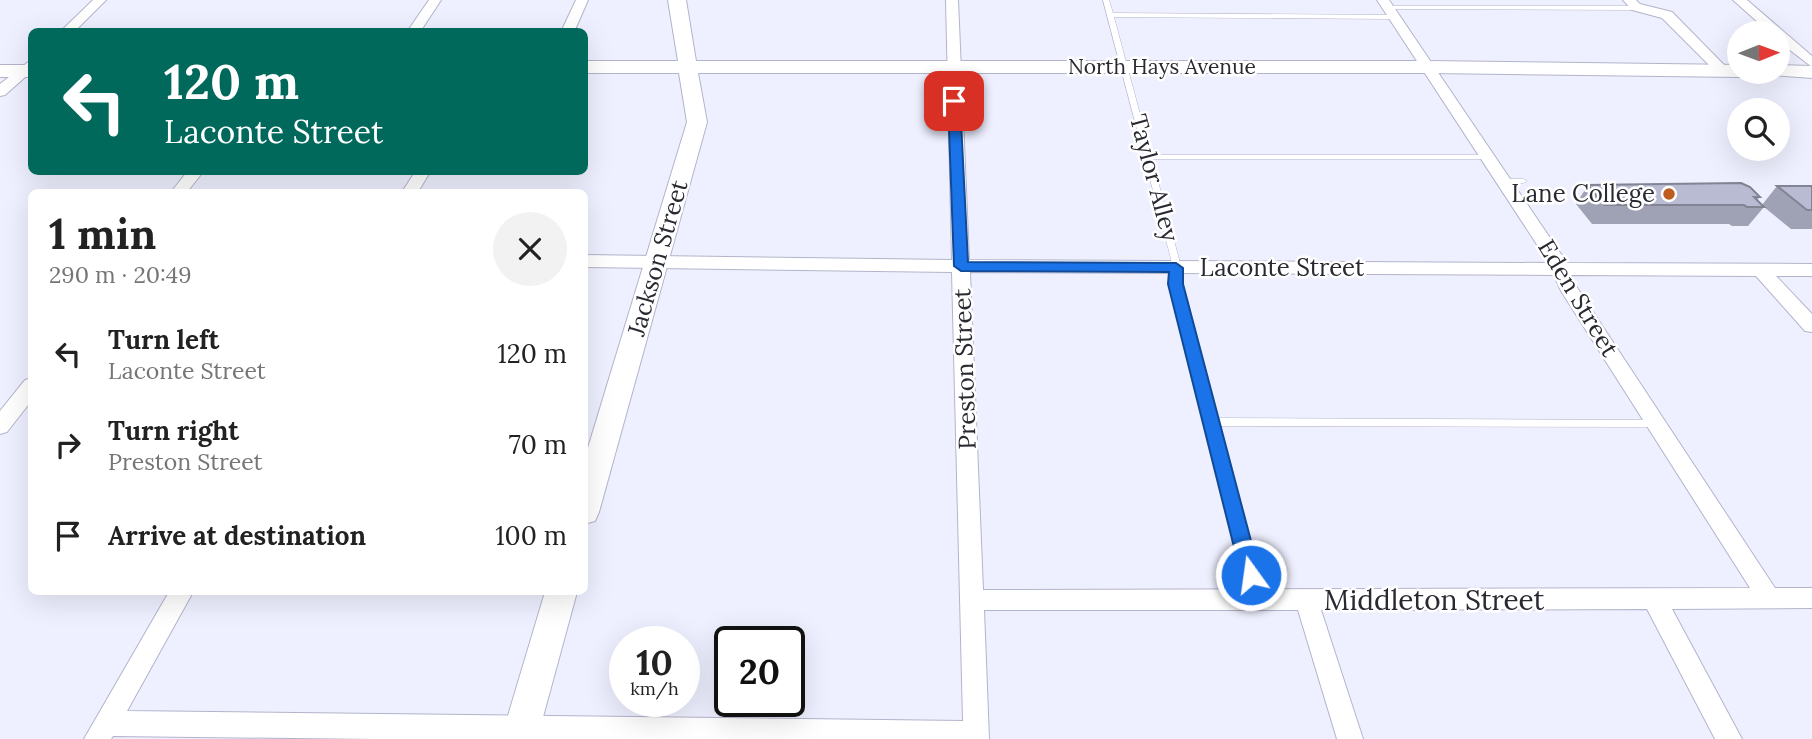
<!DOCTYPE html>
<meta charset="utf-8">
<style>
:root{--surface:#fff;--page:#f2f2f2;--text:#222;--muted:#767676}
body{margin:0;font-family:Lora,serif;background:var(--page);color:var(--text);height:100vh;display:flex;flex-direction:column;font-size:26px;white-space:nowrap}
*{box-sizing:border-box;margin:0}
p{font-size:23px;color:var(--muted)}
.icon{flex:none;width:38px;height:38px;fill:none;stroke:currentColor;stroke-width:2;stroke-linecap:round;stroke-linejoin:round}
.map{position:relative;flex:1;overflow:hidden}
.drawer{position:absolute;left:28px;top:189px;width:560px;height:406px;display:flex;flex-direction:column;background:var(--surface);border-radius:10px;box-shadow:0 7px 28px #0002}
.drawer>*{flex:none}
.hud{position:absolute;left:28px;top:28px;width:560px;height:147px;border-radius:10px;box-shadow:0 7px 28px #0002;background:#00695c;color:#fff;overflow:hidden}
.needle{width:46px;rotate:89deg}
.fabs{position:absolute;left:1727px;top:21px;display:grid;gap:14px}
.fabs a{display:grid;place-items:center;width:63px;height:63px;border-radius:50%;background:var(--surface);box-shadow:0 7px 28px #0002;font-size:35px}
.speed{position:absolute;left:609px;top:626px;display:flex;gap:14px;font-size:35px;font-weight:700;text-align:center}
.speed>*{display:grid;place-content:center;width:91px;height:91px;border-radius:50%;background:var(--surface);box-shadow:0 7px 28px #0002;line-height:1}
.speed small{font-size:18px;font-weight:400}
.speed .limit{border:4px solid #111;border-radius:10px;background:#fff;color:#111}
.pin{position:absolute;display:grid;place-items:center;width:60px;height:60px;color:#fff;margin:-30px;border-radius:14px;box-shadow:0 4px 10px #0006}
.me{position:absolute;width:77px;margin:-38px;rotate:346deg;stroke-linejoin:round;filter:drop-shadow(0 0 5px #0008)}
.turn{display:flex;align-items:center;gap:24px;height:147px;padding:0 21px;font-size:32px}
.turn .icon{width:91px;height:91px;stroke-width:2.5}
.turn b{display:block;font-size:49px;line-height:60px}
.round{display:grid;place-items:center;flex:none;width:74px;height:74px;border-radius:37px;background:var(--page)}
.headline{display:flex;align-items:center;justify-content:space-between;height:119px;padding:0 21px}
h1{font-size:42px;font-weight:700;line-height:52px}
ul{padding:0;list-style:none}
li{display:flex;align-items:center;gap:21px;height:91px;padding:0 21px}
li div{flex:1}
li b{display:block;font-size:26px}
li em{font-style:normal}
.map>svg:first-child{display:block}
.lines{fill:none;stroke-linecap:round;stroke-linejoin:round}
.lane-casing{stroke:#b2b4cb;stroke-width:1}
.street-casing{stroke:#b2b4cb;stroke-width:2}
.secondary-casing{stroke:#b2b4cb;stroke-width:2}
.lane{fill:#fff;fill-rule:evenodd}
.street{fill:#fff;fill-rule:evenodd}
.secondary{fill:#fff;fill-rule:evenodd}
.wall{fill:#9fa1b5}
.building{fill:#b9bbd2;stroke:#828393;stroke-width:2}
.route{fill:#1a73e8;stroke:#114b97;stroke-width:2}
.poi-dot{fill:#bd5b20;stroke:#fff;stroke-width:2.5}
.labels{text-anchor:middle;stroke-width:5;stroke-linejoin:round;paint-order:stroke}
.far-street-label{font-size:21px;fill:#282931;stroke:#fff}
.street-label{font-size:24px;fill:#282931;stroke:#fff}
.poi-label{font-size:24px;fill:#282931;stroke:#fff;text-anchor:end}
.near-street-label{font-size:28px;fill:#282931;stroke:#fff}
</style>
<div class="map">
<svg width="1812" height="739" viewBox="0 0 1812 739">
<rect width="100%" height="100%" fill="#eff0ff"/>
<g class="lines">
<g class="lane-casing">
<path id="lane" d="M1103 0H1109L1113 13 1394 15 1397 17 1394 19 1114 17 1151 155H1490L1494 157 1490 159H1152L1179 259 1180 284 1215 418 1656 420 1660 421 1661 424 1660 427 1217 426 1263 600 1261 604 1257 605 1253 604 1172 284 1171 259Z
M1388 6H1641L1644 8 1641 10 1386 9 1385 8Z
M1503 179H1523L1527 181C1522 185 1510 184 1503 183Z"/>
</g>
<g class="street-casing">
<path id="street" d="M93 0H106L74 32H60Z
M429 0H441L420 32H407Z
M576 0H588L574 32H561Z
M946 0H958L969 260 1549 263 1377 0H1389L1567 263 1812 264V276H1776L1812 314V332L1805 331 1756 276 1571 275 1576 286 1775 588H1812V608L1672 609 1742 739H1715L1647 609 1321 610 1363 739H1337L1298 610H984L989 739H376L113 736 111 739H84L169 592H193L127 711 963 721 952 272 584 267V255L952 260ZM970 272 1554 275 1561 291 1750 588 983 590Z
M1623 0H1636L1640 4 1672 12 1729 70 1722 74 1717 73 1662 18 1632 10Z
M1733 0H1747L1812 56V67L1778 41V33H1770Z
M32 59V71L5 95 0 96V84Z
M187 172H203L187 192H171Z
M415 172H430L418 192H402Z
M32 378V400L7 432 0 434V411L25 380Z"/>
</g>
<g class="secondary-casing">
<path id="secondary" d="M668 0H686L696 61H1428L1740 65V72H1749L1740 77 1428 73H698L707 122 599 512 595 521 584 524V461L687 122 679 73H584V61H678Z
M0 65H32V77H0Z
M1778 65 1812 66V78L1771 75 1769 72H1778Z
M545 592H577L537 739H501Z"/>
</g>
<use href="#lane" class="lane"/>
<use href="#street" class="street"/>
<use href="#secondary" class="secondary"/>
</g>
<path class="wall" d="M1588 185 1760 197 1757 200 1762 205 1777 186H1812V229H1791L1764 207 1748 226H1732L1729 224H1592L1576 204Z"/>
<path class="building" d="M1741 183 1750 187 1760 197H1754L1764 207H1747L1744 205H1604L1588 185Z
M1777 186H1812V210H1807Z"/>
<path class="route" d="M954 97 960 101 968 262 1176 263 1183 268V284L1260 575 1257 581 1251 583 1244 581 1241 575 1168 284 1169 272 961 271 954 266 948 101Z"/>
<circle class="poi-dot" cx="1669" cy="194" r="7"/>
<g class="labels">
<g class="far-street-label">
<text x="1162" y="74">North Hays Avenue</text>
</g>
<g class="street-label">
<text transform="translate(1154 178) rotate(75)" y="8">Taylor Alley</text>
<text transform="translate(658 258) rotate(-74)" y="8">Jackson Street</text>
<text x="1282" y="276">Laconte Street</text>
<text transform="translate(1578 298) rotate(59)" y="8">Eden Street</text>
<text transform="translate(965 369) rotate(-92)" y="8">Preston Street</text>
</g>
<g class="poi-label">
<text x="1655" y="202">Lane College</text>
</g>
<g class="near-street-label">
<text x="1434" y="610">Middleton Street</text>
</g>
</g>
</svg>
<div class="fabs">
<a><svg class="needle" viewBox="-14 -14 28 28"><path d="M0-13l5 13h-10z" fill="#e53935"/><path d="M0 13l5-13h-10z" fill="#767676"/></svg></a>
<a><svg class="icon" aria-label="search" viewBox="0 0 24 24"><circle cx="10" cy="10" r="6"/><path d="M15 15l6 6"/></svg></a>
</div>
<div class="speed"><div>10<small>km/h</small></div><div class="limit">20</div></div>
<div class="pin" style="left:954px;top:101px;background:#d93025"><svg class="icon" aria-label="arrive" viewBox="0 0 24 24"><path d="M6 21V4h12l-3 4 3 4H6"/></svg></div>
<svg class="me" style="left:1251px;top:575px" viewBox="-20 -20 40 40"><circle r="17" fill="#1a73e8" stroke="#fff" stroke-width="3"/><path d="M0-11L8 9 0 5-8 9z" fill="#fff"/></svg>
<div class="hud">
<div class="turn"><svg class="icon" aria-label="left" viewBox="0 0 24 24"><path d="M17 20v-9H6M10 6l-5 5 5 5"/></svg><div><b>120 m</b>Laconte Street</div></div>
</div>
<section class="drawer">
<div class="headline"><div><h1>1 min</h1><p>290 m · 20:49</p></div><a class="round"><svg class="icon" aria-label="close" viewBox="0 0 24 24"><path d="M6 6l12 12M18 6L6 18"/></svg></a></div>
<ul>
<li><svg class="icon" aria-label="left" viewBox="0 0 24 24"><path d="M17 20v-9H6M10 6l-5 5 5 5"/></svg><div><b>Turn left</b><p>Laconte Street</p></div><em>120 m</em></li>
<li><svg class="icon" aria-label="right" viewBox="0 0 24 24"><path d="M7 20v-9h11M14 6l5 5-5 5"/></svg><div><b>Turn right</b><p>Preston Street</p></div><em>70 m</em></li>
<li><svg class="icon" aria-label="arrive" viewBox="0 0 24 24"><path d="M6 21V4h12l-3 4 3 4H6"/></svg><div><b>Arrive at destination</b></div><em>100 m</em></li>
</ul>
</section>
</div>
